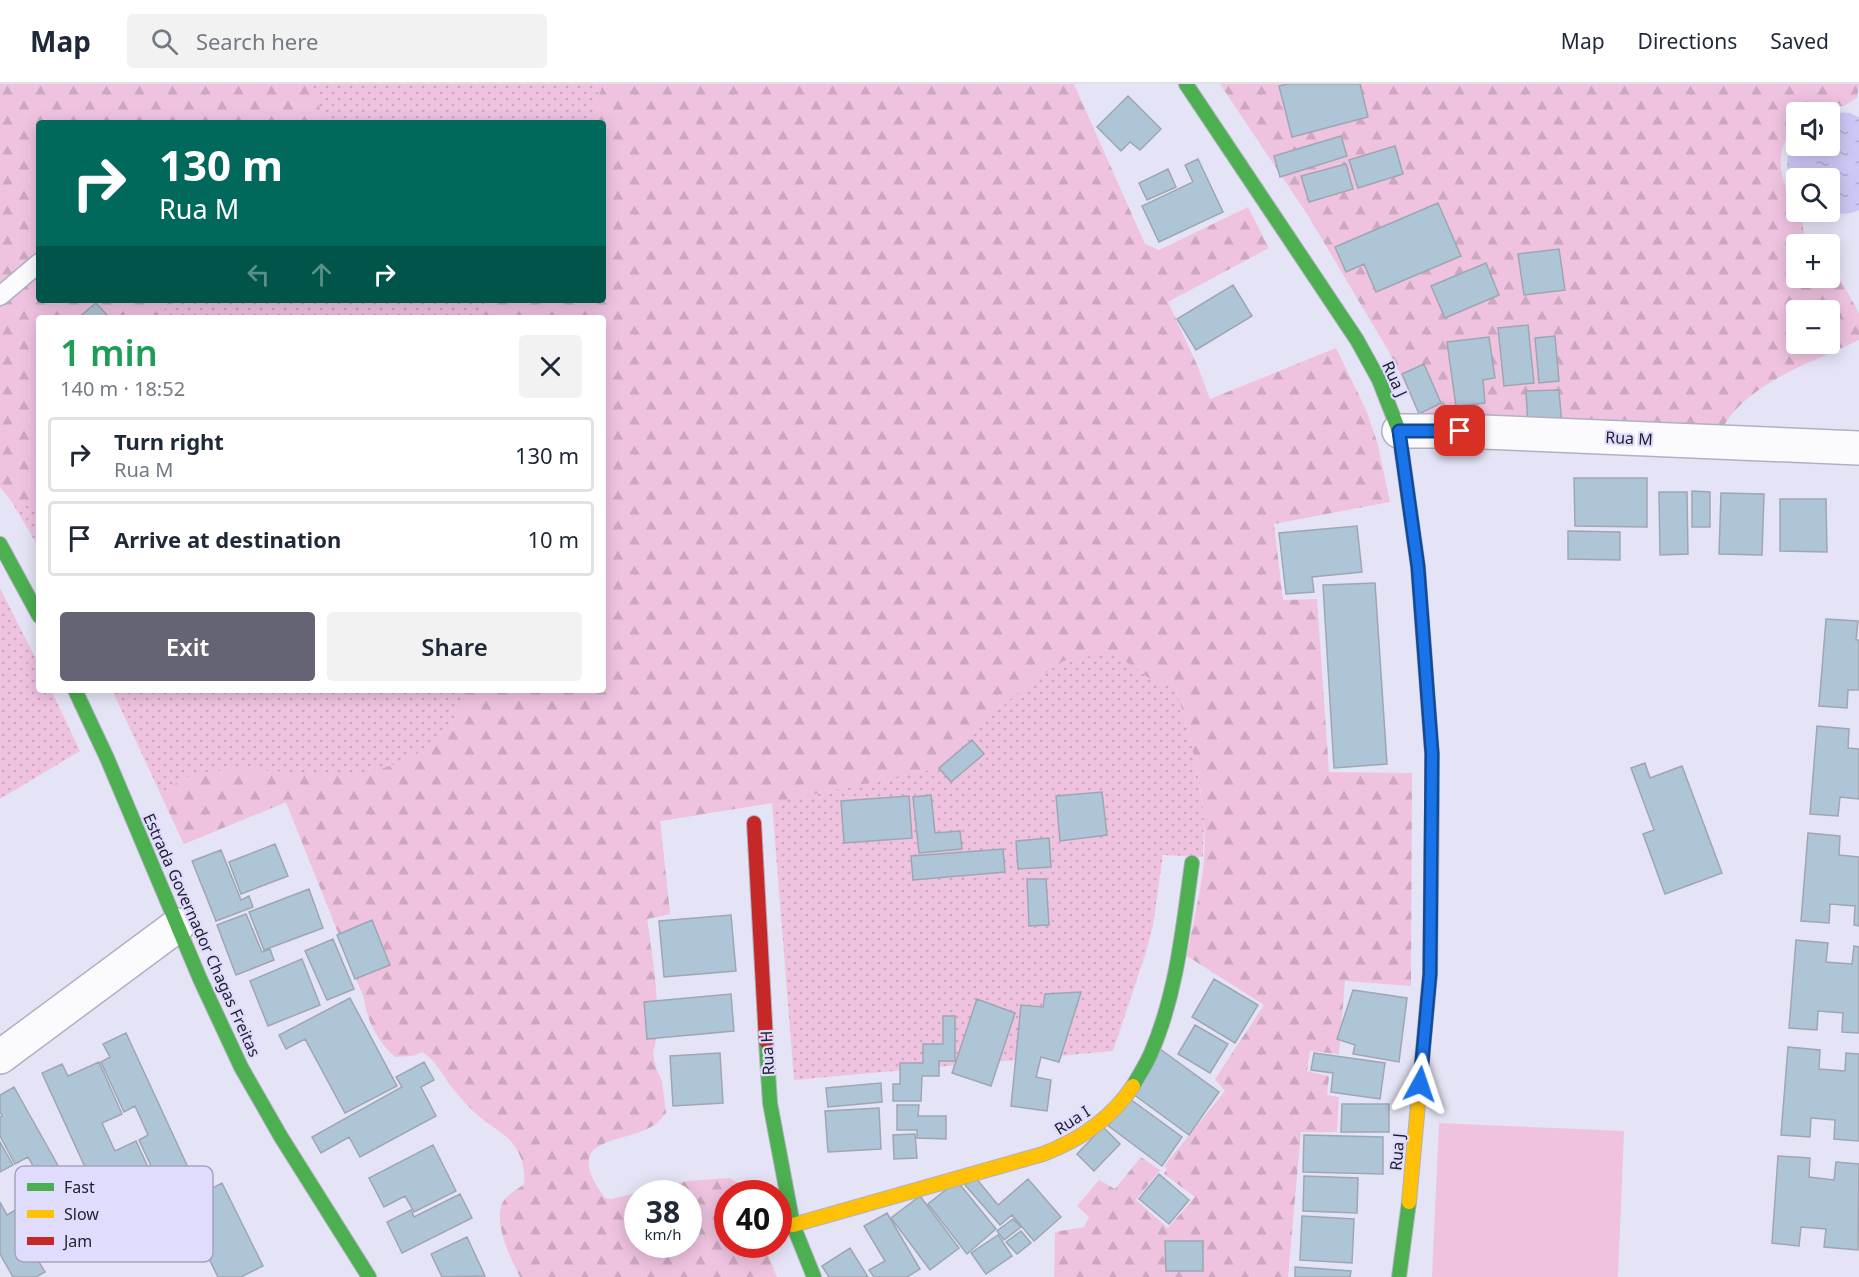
<!DOCTYPE html>
<meta charset="utf-8">
<style>
:root{--surface:#fff;--page:#f2f2f3;--text:#1f2937;--muted:#747a83;--line:#e0e1e3;--accent:#656474}
body{margin:0;font-family:"Noto Sans",sans-serif;background:var(--page);color:var(--text);height:100vh;display:flex;flex-direction:column;font-size:22px;white-space:nowrap}
*{box-sizing:border-box;margin:0}
p{font-size:20px;color:var(--muted)}
.icon{flex:none;width:33px;height:33px;fill:none;stroke:currentColor;stroke-width:2;stroke-linecap:round;stroke-linejoin:round}
.map{position:relative;flex:1;overflow:hidden}
.details{position:absolute;left:36px;top:231px;width:570px;height:378px;display:flex;flex-direction:column;background:var(--surface);border-radius:6px;box-shadow:0 3px 15px #0003}
.details>*{flex:none}
.hud{position:absolute;left:36px;top:36px;width:570px;height:183px;border-radius:6px;box-shadow:0 3px 15px #0003;background:#00695c;color:#fff;overflow:hidden}
.controls{position:absolute;left:1786px;top:18px;display:grid;gap:12px}
.controls a{display:grid;place-items:center;width:54px;height:54px;border-radius:6px;background:var(--surface);box-shadow:0 3px 15px #0003;font-size:30px}
.speed{position:absolute;left:624px;top:1096px;display:flex;gap:12px;font-size:30px;font-weight:700;text-align:center}
.speed>*{display:grid;place-content:center;width:78px;height:78px;border-radius:50%;background:var(--surface);box-shadow:0 3px 15px #0003;line-height:1}
.speed small{font-size:15px;font-weight:400}
.speed .limit{border:9px solid #d22;background:#fff;color:#111}
.pin{position:absolute;display:grid;place-items:center;width:51px;height:51px;color:#fff;margin:-26px;border-radius:12px;box-shadow:0 3px 9px #0006}
.me{position:absolute;width:66px;margin:-33px;rotate:5deg;stroke-linejoin:round;filter:drop-shadow(0 0 4px #0008)}
.turn{display:flex;align-items:center;gap:21px;height:126px;padding:0 24px;font-size:27px}
.turn .icon{width:78px;height:78px;stroke-width:2.5}
.turn b{display:block;font-size:42px;line-height:51px}
.lanes{display:flex;align-items:center;height:57px;padding:0 24px;background:#0003;justify-content:center;gap:30px;direction:ltr}
.lanes .off{opacity:.35}
.round{display:grid;place-items:center;flex:none;width:63px;height:63px;border-radius:6px;background:var(--page)}
.summary{display:flex;align-items:center;justify-content:space-between;height:102px;padding:0 24px}
h1{font-size:36px;font-weight:600;line-height:45px;color:#1e9e55}
.action{display:flex;gap:12px;margin-top:auto;padding:12px 24px}
.action a{flex:1;height:69px;border-radius:6px;background:var(--accent);color:#fff;font-size:24px;font-weight:600;line-height:69px;text-align:center}
.action a+a{background:var(--page);color:var(--text)}
ul{padding:0;list-style:none}
li{display:flex;align-items:center;gap:18px;height:75px;margin:0 12px 9px;padding:0 12px;border:3px solid var(--line);border-radius:6px}
li div{flex:1}
li b{display:block;font-size:22px}
li em{font-style:normal}
header{display:flex;align-items:center;gap:36px;box-sizing:border-box;height:84px;padding:0 30px;background:var(--surface);border-bottom:2px solid var(--line)}
header strong{font-size:28px}
nav{display:flex;gap:33px;margin-inline-start:auto;font-size:21px}
.search{width:420px;height:54px;background:var(--page);display:flex;align-items:center;gap:15px;box-sizing:border-box;padding:0 21px;border-radius:6px;color:var(--muted);font-size:22px}
.map>svg:first-child{display:block}
.grass{fill:url(#grass-dots);fill-rule:evenodd}
.forest{fill:url(#forest-firs);fill-rule:evenodd}
.garden{fill:#efc3e0}
.water{fill:url(#water-ripples)}
.building{fill:#adc5d7;stroke:#9ea6b2;stroke-width:1.5}
.lines{fill:none;stroke-linecap:round;stroke-linejoin:round}
.lane-casing{stroke:#b1b0c0;stroke-width:21}
.street-casing{stroke:#b1b0c0;stroke-width:36}
.fast-casing{stroke:#b1b0c0;stroke-width:16}
.slow-casing{stroke:#b1b0c0;stroke-width:16}
.jam-casing{stroke:#b1b0c0;stroke-width:16}
.lane{stroke:#fbfbfe;stroke-width:18}
.street{stroke:#fbfbfe;stroke-width:33}
.fast{stroke:#4caf50;stroke-width:14}
.slow{stroke:#ffc107;stroke-width:14}
.jam{stroke:#c62828;stroke-width:14}
.route-casing{stroke:#114b97;stroke-width:15}
.route{stroke:#1a73e8;stroke-width:10}
.labels{text-anchor:middle;stroke-width:4.5;stroke-linejoin:round;paint-order:stroke}
.street-label{font-size:16px;fill:#201f2e;stroke:#dfdcfe}
.key{fill:#dfdcfe;stroke:#a6a3c0;stroke-width:1.5}
.key-label{font-size:16px;fill:#201f2e}
</style>
<header>
<strong>Map</strong>
<div class="search"><svg class="icon" aria-label="search" viewBox="0 0 24 24"><circle cx="10" cy="10" r="6"/><path d="M15 15l6 6"/></svg>Search here</div>
<nav><a>Map</a><a>Directions</a><a>Saved</a></nav>
</header>
<div class="map">
<svg width="1859" height="1193" viewBox="0 0 1859 1193">
<defs>
<pattern id="grass-dots" width="8" height="8" patternUnits="userSpaceOnUse" patternTransform="scale(1.5)"><rect width="8" height="8" fill="#efc3e0"/><path d="M2 2h.1M6 6h.1" fill="none" stroke="#cda7c0" stroke-width="1.8" stroke-linecap="round"/></pattern>
<pattern id="forest-firs" width="22" height="20" patternUnits="userSpaceOnUse" patternTransform="scale(1.5)"><rect width="22" height="20" fill="#efc3e0"/><path d="M5 1l3.5 6h-7zM16 11l3.5 6h-7z" fill="#cda7c0"/></pattern>
<pattern id="water-ripples" width="26" height="14" patternUnits="userSpaceOnUse" patternTransform="scale(1.5)"><rect width="26" height="14" fill="#ccc8f5"/><path d="M2 4q2-2 4 0t4 0M15 11q2-2 4 0t4 0" fill="none" stroke="#afabd2"/></pattern>
</defs>
<rect width="100%" height="100%" fill="#e5e4f6"/>
<path class="grass" d="M0 0H1051L1176 605 1194 668 1204 729 1203 773 1163 771 1153 841 1146 868 1113 967 794 996 772 719 660 737 670 830 647 835 655 892 363 911 286 718 184 760 112 606H603V234H39V464L0 398ZM39 39H603V216H39Z
M0 504 39 581V606H51L80 667 0 715Z"/>
<path class="forest" d="M0 0H311L325 39H39V216H172L158 234H39V418L15 422 0 403Z
M603 0H1074L1145 160 1159 166 1248 123 1269 164 1168 218 1198 283 1210 315 1336 264 1367 328 1378 361 1390 418 1274 440 1283 516 1317 515 1329 688 1412 689 1411 902 1345 897 1339 970 1310 967 1307 987 1329 992 1327 1011 1339 1013 1337 1048H1301L1288 1193H1054L1055 1148 1084 1143 1089 1133 1077 1122 1099 1096 1115 1105 1141 1073 1160 1086 1136 1116 1168 1144 1195 1113 1164 1090 1167 1085 1164 1082 1225 1007 1215 995 1264 921 1187 872C1192 844 1199 815 1203 786 1210 724 1193 663 1176 605L1149 594 1122 575 1112 571H1097L1063 577 1020 607 930 686 772 719 660 737 670 830 647 835 655 892 659 943 653 969 656 984 662 997 666 1029C663 1032 660 1037 657 1039 627 1062 557 1049 605 1114L611 1115 687 1097 715 1095 730 1094 741 1101 747 1110H728V1161H764L777 1193H520C511 1175 490 1134 505 1115 510 1109 518 1105 524 1100 525 1088 523 1075 516 1064 508 1050 486 1040 474 1028 465 1019 457 1010 449 1000 441 988 435 976 422 968L413 972 395 973C376 956 367 936 363 911L286 718 184 760 160 709C171 703 184 693 196 690 274 673 356 716 428 662 448 646 458 632 463 606H603V234H472L489 216H603V39H589ZM638 1110H688V1161H638Z
M1220 0H1859L1857 14 1844 22 1826 23 1813 28H1797V40C1778 58 1777 84 1787 106 1791 114 1797 119 1797 128L1801 129 1804 150 1810 160H1797V194H1830V186L1842 198 1859 229V256C1813 278 1749 298 1723 343L1424 338 1389 268 1307 130ZM1797 226H1830V260H1797Z"/>
<path class="garden" d="M1439 1039 1624 1047 1618 1193H1432Z"/>
<path class="water" d="M1832 28 1850 29 1859 33V126C1846 132 1834 130 1821 128H1830V94H1797V109C1783 92 1785 67 1797 50V62H1830V29Z"/>
<path class="building" d="M1287 0H1360L1368 33 1292 53 1279 2Z
M1128 12 1161 45 1140 66 1130 58 1121 67 1097 43Z
M1341 52 1347 72 1280 93 1274 72Z
M1395 62 1403 90 1358 104 1349 76Z
M1198 75 1223 128 1159 158 1142 122 1193 98 1185 81Z
M1346 80 1353 105 1309 118 1301 92Z
M1168 85 1176 103 1147 116 1139 99Z
M1438 119 1461 172 1376 208 1364 180 1346 188 1335 163Z
M1559 165 1565 206 1524 211 1518 170Z
M1486 179 1499 211 1445 234 1431 202Z
M1233 201 1252 232 1196 266 1177 235Z
M96 219 110 234H78Z
M1528 241 1534 299 1504 302 1498 244Z
M1555 252 1559 297 1539 299 1535 254Z
M1489 253 1495 294 1483 296 1485 319 1456 322 1447 258Z
M1424 280 1441 319 1419 330 1402 290Z
M1559 306 1562 343 1528 345 1526 307Z
M1574 394H1647V443L1575 442Z
M1692 407 1710 408V443H1692Z
M1659 408H1687L1688 470 1660 471Z
M1721 409 1764 410 1762 471 1719 470Z
M1780 415H1826L1827 468 1780 467Z
M1357 442 1362 488 1312 493 1314 508 1286 510 1279 449Z
M1568 447 1620 448V476L1568 475Z
M1375 499 1387 680 1334 684 1323 501Z
M1826 535 1858 537 1856 556H1859V606H1848L1847 624 1819 622Z
M1817 642 1849 645 1848 664 1859 665V715L1840 713 1838 732 1810 730Z
M972 656 984 670 951 698 939 684Z
M1645 679 1650 694 1682 682 1722 789 1665 810 1643 750 1654 746 1631 684Z
M1102 708 1107 751 1060 757 1056 712Z
M931 711 935 749 960 747 962 765 919 769 913 713Z
M909 712 912 754 844 759 841 717Z
M1808 749 1840 752 1839 771 1859 773V842L1854 841 1855 822 1830 820 1829 839 1801 837Z
M1049 754 1051 783 1018 785 1016 757Z
M275 760 288 792 241 810 229 778Z
M1003 765 1005 788 913 796 911 772Z
M221 766 241 816 249 812 253 823 216 837 192 777Z
M1027 795H1046L1049 841 1029 842Z
M309 805 323 844 264 866 249 828Z
M246 830 262 868 270 865 274 876 236 891 217 841Z
M731 831 736 887 664 893 659 837Z
M372 836 390 881 355 895 337 851Z
M333 855 354 905 327 916 305 867Z
M1796 856 1828 859 1826 878 1852 880 1854 862 1859 863V949L1842 948 1843 929 1818 927 1817 946 1789 944Z
M302 875 320 921 268 942 250 897Z
M1214 895 1258 921 1235 959 1192 933Z
M1353 906 1407 914 1399 978 1353 970 1355 961 1337 955Z
M1081 908 1059 978 1041 973 1036 993 1051 996 1047 1027 1011 1022 1021 921 1043 923 1045 910Z
M731 910 734 947 647 955 644 918Z
M350 914 397 1002 345 1029 305 955 286 965 279 951Z
M977 915 1015 929 991 1002 952 989Z
M943 932H955V977H939V992H922L921 1017H893V1000H900V979H923V960H943Z
M1195 941 1228 960 1210 989 1178 970Z
M126 949 197 1103 177 1112 171 1099 161 1103 139 1056 148 1051 135 1022 124 1028 101 978 110 973 103 960Z
M1788 963 1820 966 1819 985 1845 987 1846 969 1859 970V1057L1834 1055 1835 1036 1811 1034 1810 1053 1781 1051Z
M1160 965 1219 1008 1189 1051 1129 1007Z
M720 969 723 1019 673 1022 670 972Z
M1314 969 1385 979 1380 1015 1331 1008 1333 989 1311 986Z
M99 978 122 1030 102 1039 115 1067 136 1057 158 1105 129 1118 136 1134 113 1144 42 989 62 980 68 992Z
M424 978 434 996 421 1003 436 1032 360 1073 349 1053 321 1069 312 1053 402 1003 396 993Z
M881 999 882 1018 828 1023 826 1004Z
M14 1003 98 1153 77 1165 69 1153 60 1158 34 1111 46 1105 28 1073 15 1080 0 1052V1033L2 1032 0 1027V1011Z
M1126 1012 1182 1053 1162 1082 1106 1040Z
M1342 1020H1389V1048H1341Z
M897 1021H919L918 1032H946V1055L917 1054V1046H897Z
M879 1024 881 1065 828 1068 825 1027Z
M1103 1043 1120 1060 1094 1087 1077 1070Z
M915 1050 917 1074 894 1075 893 1051Z
M1304 1051 1383 1053V1090L1303 1088Z
M0 1058 13 1081 0 1088Z
M433 1061 456 1107 414 1128 405 1112 384 1123 369 1094Z
M1778 1072 1810 1074 1809 1093 1834 1096 1836 1078 1859 1080 1858 1166 1824 1163 1826 1145 1801 1143 1799 1162 1772 1159Z
M1159 1090 1189 1116 1169 1140 1139 1115Z
M1304 1092 1358 1094 1357 1129 1303 1127Z
M975 1093 998 1121 1028 1095 1061 1133 1034 1157 1012 1131 1000 1141 965 1101Z
M957 1097 996 1145 967 1170 928 1120Z
M222 1099 263 1182 241 1193H218L182 1120Z
M460 1110 472 1134 402 1169 387 1138 411 1126 414 1133Z
M920 1112 959 1164 930 1186 891 1134Z
M34 1115 60 1159 36 1173 45 1188 36 1193H13L0 1170V1118L7 1131Z
M887 1129 920 1185 907 1193H874L869 1186 885 1177 864 1142Z
M1302 1132 1354 1135 1352 1179 1300 1176Z
M1013 1135 1021 1143 1004 1156 997 1147Z
M1021 1147 1031 1159 1017 1170 1006 1158Z
M998 1151 1012 1172 986 1190 971 1169Z
M467 1153 485 1192 442 1193 431 1170Z
M1165 1157H1203V1187H1166Z
M850 1164 868 1193H829L822 1182Z
M1295 1183 1351 1187 1350 1193H1295Z"/>
<g class="lines">
<g class="lane-casing">
<path id="lane" d="M0 212 39 179"/>
</g>
<g class="street-casing">
<path id="street" d="M1399 347H1460L1859 364
M0 973 178 841"/>
</g>
<g class="fast-casing">
<path id="fast" d="M1186 0 1357 256 1379 296 1399 347 1418 483 1432 670V720
M0 460 39 532
M75 606 107 674 200 895 241 983 281 1053 369 1193
M766 957 770 1019 793 1141 814 1193
M1133 1002C1139 991 1146 981 1151 969 1177 909 1183 843 1192 779
M1399 1193 1409 1118"/>
</g>
<g class="slow-casing">
<path id="slow" d="M1409 1118 1430 890 1432 720
M793 1141 1043 1070C1080 1056 1111 1035 1133 1002"/>
</g>
<g class="jam-casing">
<path id="jam" d="M754 739 766 957"/>
</g>
<use href="#lane" class="lane"/>
<use href="#street" class="street"/>
<use href="#fast" class="fast"/>
<use href="#slow" class="slow"/>
<use href="#jam" class="jam"/>
</g>
<g class="lines">
<g class="route-casing">
<path id="route" d="M1420 1000 1430 890 1432 670 1418 483 1399 347H1460"/>
</g>
<use href="#route" class="route"/>
</g>
<g class="labels">
<g class="street-label">
<text transform="translate(1395 295) rotate(65)" y="6">Rua J</text>
<text transform="translate(1629 354) rotate(3)" y="6">Rua M</text>
<text transform="translate(202 851) rotate(66)" y="6">Estrada Governador Chagas Freitas</text>
<text transform="translate(767 969) rotate(-93)" y="6">Rua H</text>
<text transform="translate(1072 1036) rotate(-33)" y="6">Rua I</text>
<text transform="translate(1397 1068) rotate(-85)" y="6">Rua J</text>
</g>
</g>
<rect x="15" y="1082" width="198" height="96" rx="9" class="key"/>
<rect x="27" y="1099" width="27" height="8" fill="#4caf50"/>
<rect x="27" y="1126" width="27" height="8" fill="#ffc107"/>
<rect x="27" y="1153" width="27" height="8" fill="#c62828"/>
<g class="key-label">
<text x="64" y="1109">Fast</text>
<text x="64" y="1136">Slow</text>
<text x="64" y="1163">Jam</text>
</g>
</svg>
<div class="controls">
<a><svg class="icon" aria-label="sound" viewBox="0 0 24 24"><path d="M4 9h4l5-4v14l-5-4H4zM17 9q2 3 0 6"/></svg></a>
<a><svg class="icon" aria-label="search" viewBox="0 0 24 24"><circle cx="10" cy="10" r="6"/><path d="M15 15l6 6"/></svg></a>
<a>+</a>
<a>−</a>
</div>
<div class="speed"><div>38<small>km/h</small></div><div class="limit">40</div></div>
<div class="pin" style="left:1460px;top:347px;background:#d93025"><svg class="icon" aria-label="arrive" viewBox="0 0 24 24"><path d="M6 21V4h12l-3 4 3 4H6"/></svg></div>
<svg class="me" style="left:1420px;top:1000px" viewBox="-20 -20 40 40"><path d="M0-17L14 15 0 8-14 15z" fill="#1a73e8" stroke="#fff" stroke-width="4"/></svg>
<div class="hud">
<div class="turn"><svg class="icon" aria-label="right" viewBox="0 0 24 24"><path d="M7 20v-9h11M14 6l5 5-5 5"/></svg><div><b>130 m</b>Rua M</div></div>
<div class="lanes"><svg class="icon off" aria-label="left" viewBox="0 0 24 24"><path d="M17 20v-9H6M10 6l-5 5 5 5"/></svg><svg class="icon off" aria-label="ahead" viewBox="0 0 24 24"><path d="M12 20V5M6 11l6-6 6 6"/></svg><svg class="icon" aria-label="right" viewBox="0 0 24 24"><path d="M7 20v-9h11M14 6l5 5-5 5"/></svg></div>
</div>
<section class="details">
<div class="summary"><div><h1>1 min</h1><p>140 m · 18:52</p></div><a class="round"><svg class="icon" aria-label="close" viewBox="0 0 24 24"><path d="M6 6l12 12M18 6L6 18"/></svg></a></div>
<ul>
<li><svg class="icon" aria-label="right" viewBox="0 0 24 24"><path d="M7 20v-9h11M14 6l5 5-5 5"/></svg><div><b>Turn right</b><p>Rua M</p></div><em>130 m</em></li>
<li><svg class="icon" aria-label="arrive" viewBox="0 0 24 24"><path d="M6 21V4h12l-3 4 3 4H6"/></svg><div><b>Arrive at destination</b></div><em>10 m</em></li>
</ul>
<div class="action"><a>Exit</a><a>Share</a></div>
</section>
</div>
